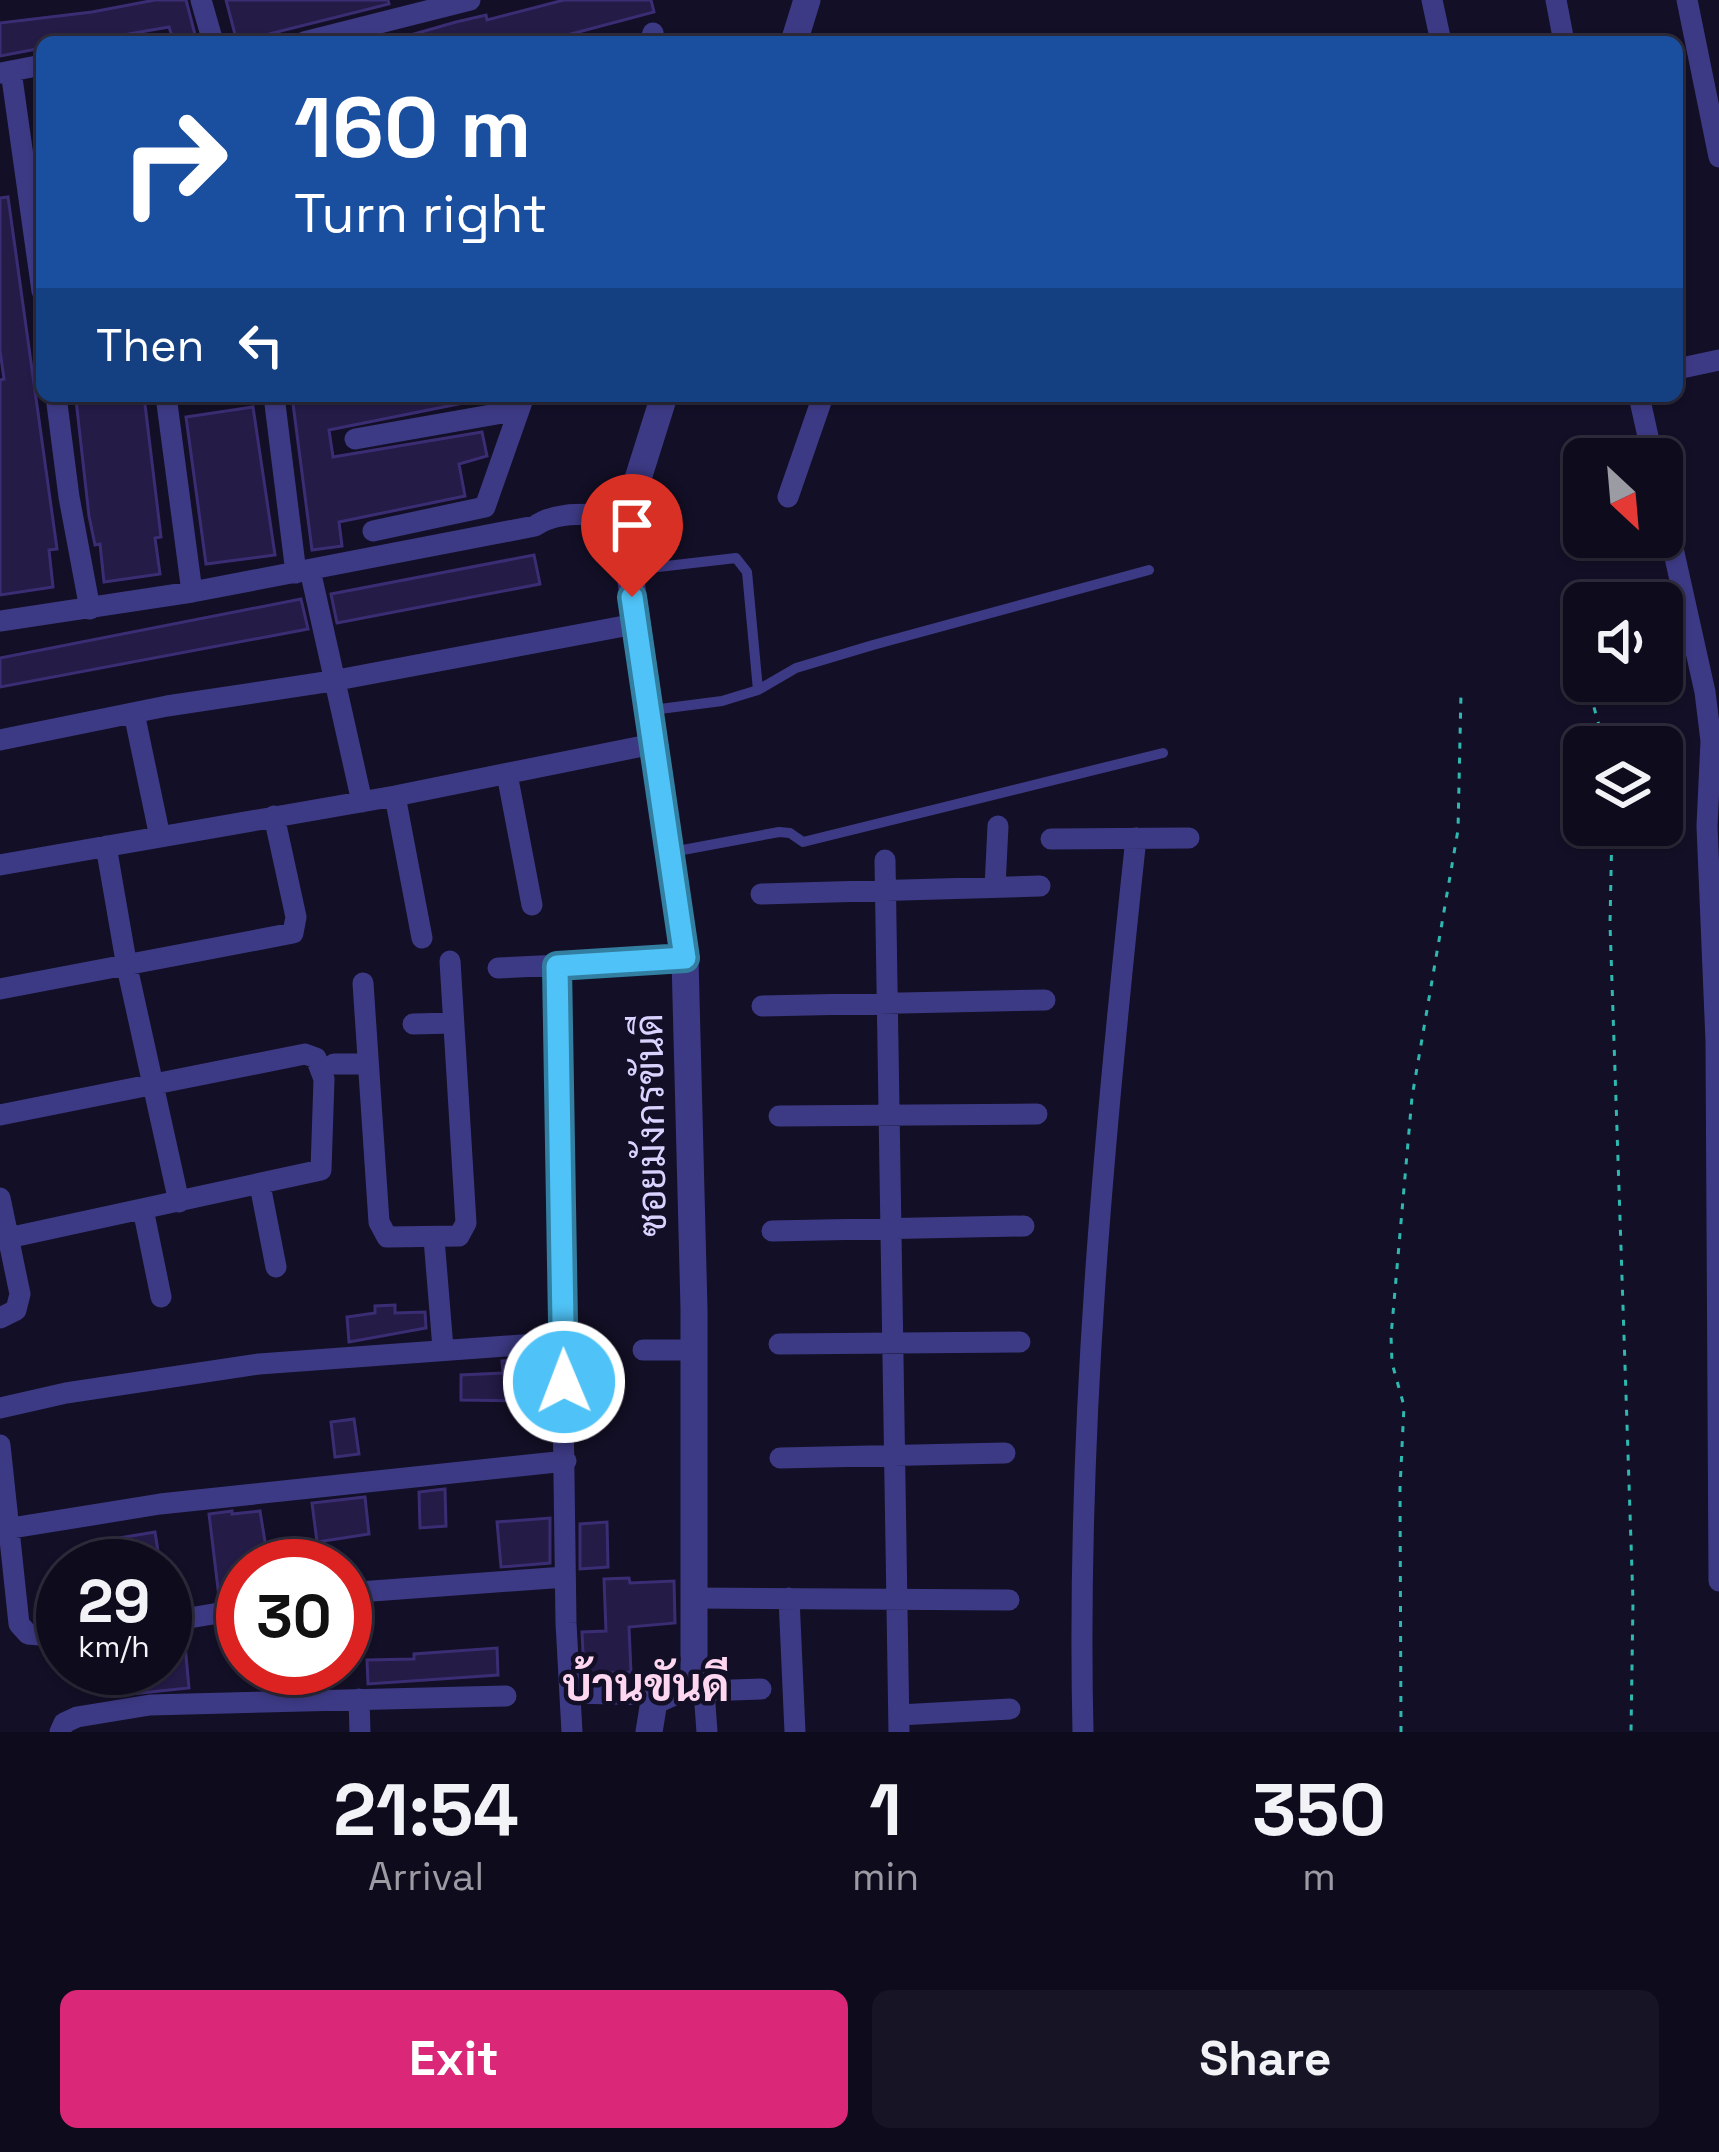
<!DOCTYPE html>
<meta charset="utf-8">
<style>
:root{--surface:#0e0b1c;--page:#171425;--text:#f1f3f6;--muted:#9b9ba3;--line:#2e2b3b;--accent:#db2777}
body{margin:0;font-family:"Space Grotesk",Sarabun,sans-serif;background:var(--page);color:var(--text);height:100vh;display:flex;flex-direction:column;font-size:45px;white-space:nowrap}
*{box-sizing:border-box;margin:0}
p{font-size:39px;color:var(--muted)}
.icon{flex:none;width:66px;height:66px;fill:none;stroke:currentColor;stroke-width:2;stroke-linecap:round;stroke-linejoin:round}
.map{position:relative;height:1732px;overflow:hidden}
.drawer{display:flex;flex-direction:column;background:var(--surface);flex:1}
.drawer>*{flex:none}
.guide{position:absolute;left:36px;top:36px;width:1647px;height:366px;border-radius:18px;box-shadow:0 3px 9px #0004,0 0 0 3px var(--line);background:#1a4fa0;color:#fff;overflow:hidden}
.needle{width:78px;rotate:154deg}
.buttons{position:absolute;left:1563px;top:438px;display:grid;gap:24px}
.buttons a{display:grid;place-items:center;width:120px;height:120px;border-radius:18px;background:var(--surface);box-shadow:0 3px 9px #0004,0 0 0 3px var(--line);font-size:60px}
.speed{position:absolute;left:36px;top:1539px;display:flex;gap:24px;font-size:60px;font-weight:700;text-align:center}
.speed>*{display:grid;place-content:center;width:156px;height:156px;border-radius:50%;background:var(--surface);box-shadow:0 3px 9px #0004,0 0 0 3px var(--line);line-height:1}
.speed small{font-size:30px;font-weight:400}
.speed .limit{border:18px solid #d22;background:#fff;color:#111}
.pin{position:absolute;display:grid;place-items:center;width:102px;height:102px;color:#fff;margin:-123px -51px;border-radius:50% 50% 50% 0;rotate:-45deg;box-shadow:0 0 12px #0007}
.pin .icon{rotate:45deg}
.me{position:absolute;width:132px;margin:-66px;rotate:359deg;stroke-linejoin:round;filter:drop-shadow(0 0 9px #0008)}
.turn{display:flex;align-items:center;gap:42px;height:252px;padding:0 60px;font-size:54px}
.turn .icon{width:156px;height:156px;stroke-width:2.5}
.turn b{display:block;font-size:84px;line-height:102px}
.then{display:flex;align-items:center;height:114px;padding:0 60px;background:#0003;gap:24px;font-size:45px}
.eta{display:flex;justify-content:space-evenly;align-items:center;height:204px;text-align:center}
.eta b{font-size:72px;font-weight:600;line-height:84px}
.cta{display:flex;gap:24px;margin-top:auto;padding:24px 60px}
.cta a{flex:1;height:138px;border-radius:18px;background:var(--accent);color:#fff;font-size:48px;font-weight:600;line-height:138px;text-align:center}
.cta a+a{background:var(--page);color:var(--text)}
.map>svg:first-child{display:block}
.building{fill:#241b47;stroke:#3b2d73;stroke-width:3}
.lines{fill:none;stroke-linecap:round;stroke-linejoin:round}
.path{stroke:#2fb8b0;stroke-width:3;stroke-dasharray:6 9;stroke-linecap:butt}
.service{stroke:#3d3a85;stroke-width:10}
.minor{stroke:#3d3a85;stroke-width:21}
.tertiary{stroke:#3d3a85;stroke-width:27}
.route-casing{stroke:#337fa1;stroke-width:30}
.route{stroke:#4fc3f7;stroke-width:21}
.labels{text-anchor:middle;stroke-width:9;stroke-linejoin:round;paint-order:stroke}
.street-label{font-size:39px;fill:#d9d4ff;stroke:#130f26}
.quarter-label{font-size:45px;font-weight:bold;fill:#ffd6f0;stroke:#130f26}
</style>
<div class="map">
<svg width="1719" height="1732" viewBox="0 0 1719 1732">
<rect width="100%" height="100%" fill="#130f26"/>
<path class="building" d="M155 0H186L197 42H174L169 27 83 42H42V48L0 56V23L92 12Z
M226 0H388L389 4 237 42Z
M564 0H651L654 12 541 42H401L400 38 456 22 486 15 487 20Z
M8 197 57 549 49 550 53 587 0 595V380L4 379 0 350V198Z
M103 396H144L161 537 155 538 160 574 104 582 100 544 95 545 89 516 76 400Z
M292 396H472L473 401 329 430 333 457 482 432 487 456 459 464 465 496 339 522 342 546 312 550Z
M253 407 275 555 206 564 186 417Z
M534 555 540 584 337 623 331 594Z
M301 599 308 629 0 687V658Z
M395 1305V1313L425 1312 426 1328 349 1342 347 1317 375 1313V1306Z
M537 1359 539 1401 461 1400V1375L503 1373 502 1361Z
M354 1419 359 1454 335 1457 331 1422Z
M445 1489 446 1526 420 1528 419 1492Z
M365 1497 369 1534 317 1542 312 1503Z
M232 1511V1514L260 1511 269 1566H243V1593L219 1597 209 1514Z
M550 1518V1563L501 1567 497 1522Z
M607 1522 608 1567 580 1569V1524Z
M155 1532 160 1564 112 1566 107 1540Z
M629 1578 630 1583 674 1581 675 1623 629 1627 631 1672 584 1674 582 1632 606 1631 604 1579Z
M184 1634 189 1688 121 1695 118 1668H165V1637Z
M497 1648 498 1675 368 1684 367 1660 414 1659V1654Z"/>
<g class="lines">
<path class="path" d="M1590 693 1605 747
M1612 825 1610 924 1633 1601 1631 1732
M1401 1732 1400 1488 1404 1406 1392 1363 1391 1336 1412 1097 1458 830 1461 693"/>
<path class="service" d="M632 570 736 558 747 572 758 690
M652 710 722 701 758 690 796 668 873 645 1149 570
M672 852 779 832 790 833 803 842 1163 753"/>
<path class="minor" d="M201 0 213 42
M1432 0 1441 42
M1556 0 1564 42
M1687 0 1719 157
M304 42 470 0
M650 42 653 33
M11 71 42 291
M1 73 42 65
M1677 369 1719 360
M56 396 69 497 90 609
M166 396 192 592
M274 396 296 573
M1639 396 1653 459
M355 439 519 410
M788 497 823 396
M1662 499 1705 692 1711 741 1707 826 1716 1041 1719 1581
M373 531 485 507 524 396
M310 570 362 802
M0 621 192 592 535 526C560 508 599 517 629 514
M134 713 160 837
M0 740 167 706 332 681 635 624
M507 774 532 905
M395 796 422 938
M1051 839 1189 838
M106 846 127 967 179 1202
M885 860 899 1732
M0 865 395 796 653 744
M995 887 998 826
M761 894 1040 886
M557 966 566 1623 572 1732
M498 968 685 959
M363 983 379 1222 387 1237 459 1236 466 1223 450 961
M0 989 293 933 296 917 274 816
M762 1006 1045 1000
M413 1024 453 1023
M334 1064H368
M0 1115 305 1054 316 1058 324 1079 321 1170 8 1238
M779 1116 1037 1114
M260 1185 276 1267
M0 1198 20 1294 16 1310 0 1318
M143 1209 161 1297
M772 1231 1024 1226
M434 1239 443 1348
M779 1344 1020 1342
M643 1350H694
M0 1408 66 1393 259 1364 563 1342
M0 1445 19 1624 28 1634 63 1637
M780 1458 1005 1453
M0 1530 160 1504 566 1461
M345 1593 565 1577
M693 1598 1009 1600
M789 1598 795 1732
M165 1622 243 1609
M694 1683 704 1691 707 1732
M704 1691 761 1689
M570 1693 661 1695
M359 1699 360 1732
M899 1715 1010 1709
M60 1732 64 1723 77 1717 150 1705 506 1696
M1083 1732C1076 1433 1104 1135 1136 838"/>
<path class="tertiary" d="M794 42 807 0
M649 1732 654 1701 694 1683V1309L685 959 627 553 630 504 664 396"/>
</g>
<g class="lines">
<g class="route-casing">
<path id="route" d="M564 1382 557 966 685 958 632 597"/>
</g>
<use href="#route" class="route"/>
</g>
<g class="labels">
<g class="street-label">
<text transform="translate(650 1125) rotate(-91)" y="14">ซอยมังกรขันดี</text>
</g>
<g class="quarter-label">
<text x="646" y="1701">บ้านขันดี</text>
</g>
</g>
</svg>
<div class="buttons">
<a><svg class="needle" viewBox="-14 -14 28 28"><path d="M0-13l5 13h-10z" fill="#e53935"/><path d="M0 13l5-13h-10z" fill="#9b9ba3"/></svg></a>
<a><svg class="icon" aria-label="sound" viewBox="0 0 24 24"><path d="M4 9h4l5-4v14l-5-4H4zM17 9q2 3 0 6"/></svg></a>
<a><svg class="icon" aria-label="layers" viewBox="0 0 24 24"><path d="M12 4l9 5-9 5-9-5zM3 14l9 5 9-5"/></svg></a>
</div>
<div class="speed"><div>29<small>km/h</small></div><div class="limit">30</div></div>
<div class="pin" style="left:632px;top:597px;background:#d93025"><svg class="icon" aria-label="arrive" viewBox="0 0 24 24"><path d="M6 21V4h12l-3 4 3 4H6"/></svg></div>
<svg class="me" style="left:564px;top:1382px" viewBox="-20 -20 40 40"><circle r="17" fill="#4fc3f7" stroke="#fff" stroke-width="3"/><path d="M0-11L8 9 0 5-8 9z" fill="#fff"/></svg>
<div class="guide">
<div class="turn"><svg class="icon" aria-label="right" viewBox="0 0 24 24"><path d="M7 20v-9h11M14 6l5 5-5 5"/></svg><div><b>160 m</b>Turn right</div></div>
<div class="then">Then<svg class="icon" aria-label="left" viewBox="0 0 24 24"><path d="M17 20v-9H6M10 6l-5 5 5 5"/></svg></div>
</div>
</div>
<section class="drawer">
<div class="eta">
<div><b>21:54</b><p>Arrival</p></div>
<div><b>1</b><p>min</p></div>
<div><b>350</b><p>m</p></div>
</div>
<div class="cta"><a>Exit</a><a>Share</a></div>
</section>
